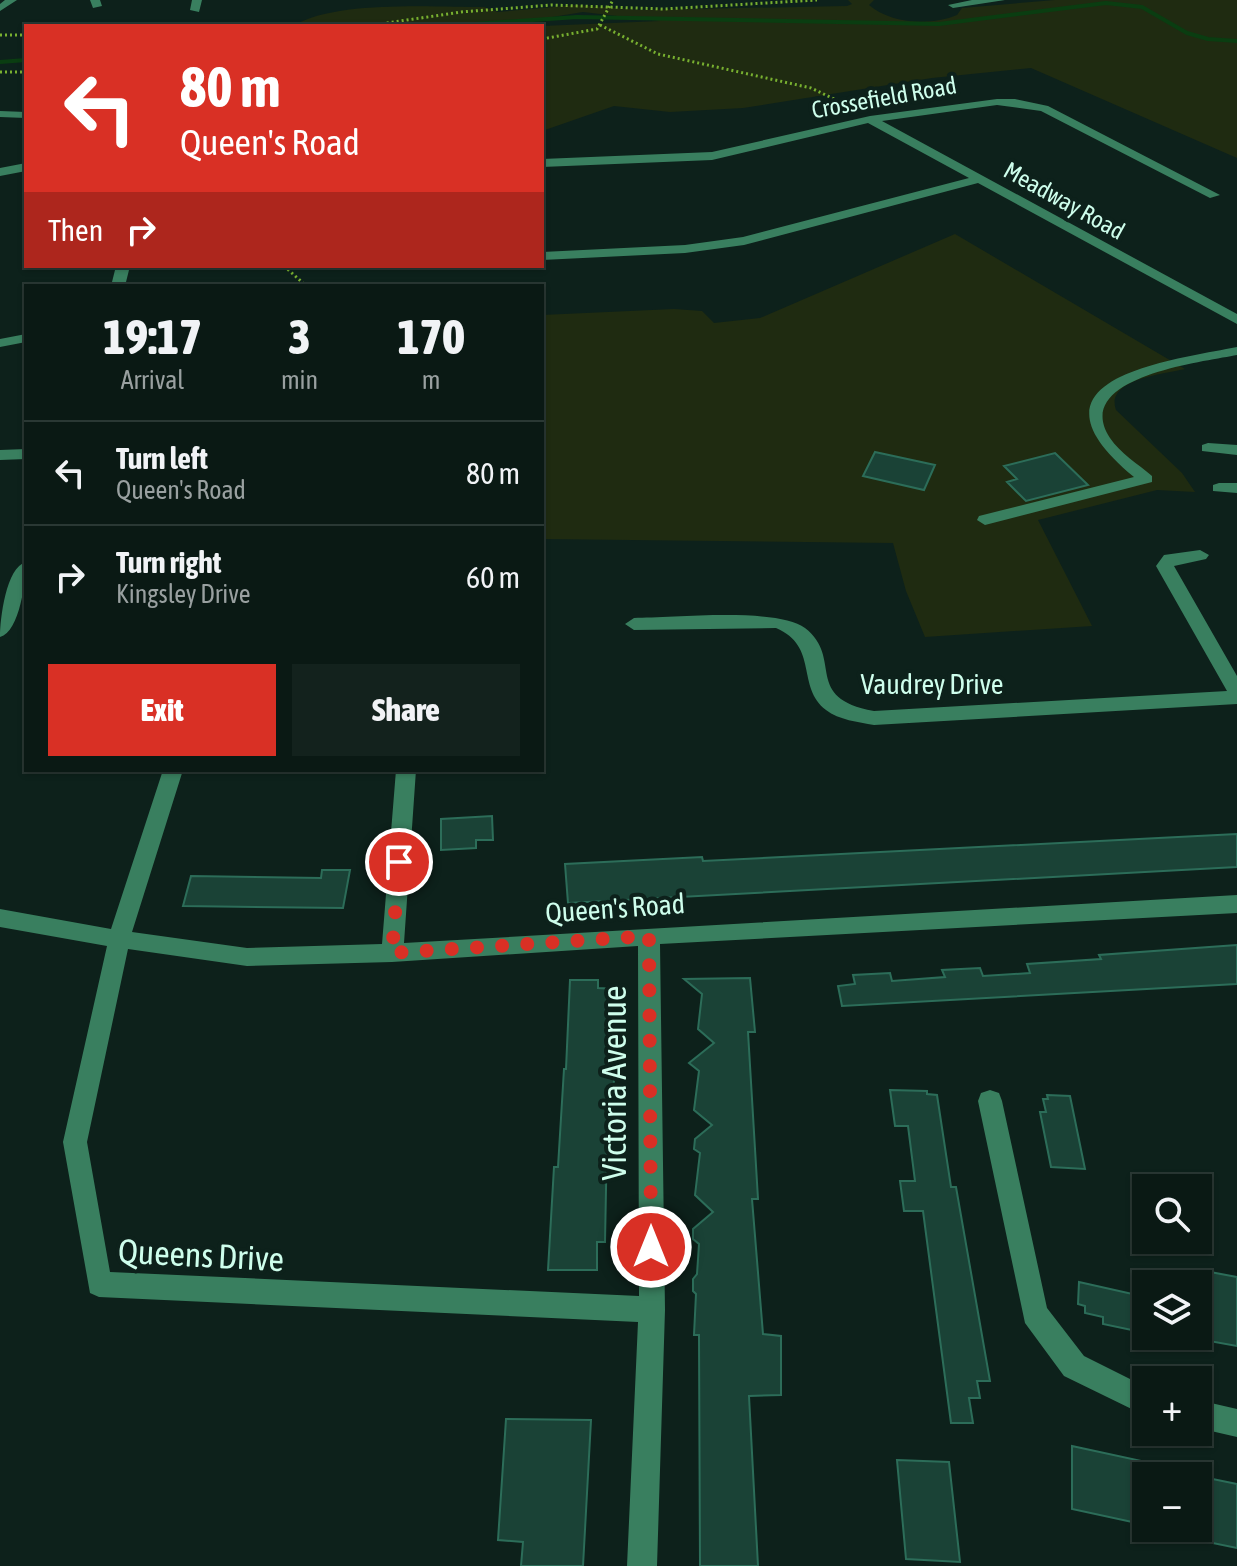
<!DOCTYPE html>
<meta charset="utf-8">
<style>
:root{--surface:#0a1914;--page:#13221d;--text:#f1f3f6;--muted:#99a0a0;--line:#2a3834;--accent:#d93025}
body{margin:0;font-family:"Asap Condensed",sans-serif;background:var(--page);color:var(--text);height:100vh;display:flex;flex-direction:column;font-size:30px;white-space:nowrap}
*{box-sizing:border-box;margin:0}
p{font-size:26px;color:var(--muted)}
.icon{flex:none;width:44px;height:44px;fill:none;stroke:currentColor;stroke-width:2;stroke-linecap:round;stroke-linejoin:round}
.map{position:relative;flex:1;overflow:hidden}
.sheet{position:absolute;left:24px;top:284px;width:520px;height:488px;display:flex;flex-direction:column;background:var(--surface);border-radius:0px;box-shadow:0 2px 6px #0004,0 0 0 2px var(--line)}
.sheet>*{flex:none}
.guide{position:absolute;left:24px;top:24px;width:520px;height:244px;border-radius:0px;box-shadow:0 2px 6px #0004,0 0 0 2px var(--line);background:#d93025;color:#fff;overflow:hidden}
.controls{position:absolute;left:1132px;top:1174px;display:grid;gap:16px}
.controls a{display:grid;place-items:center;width:80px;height:80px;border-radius:0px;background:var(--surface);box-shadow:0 2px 6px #0004,0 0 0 2px var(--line);font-size:40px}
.pin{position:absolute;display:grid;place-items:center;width:68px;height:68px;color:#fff;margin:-34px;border:4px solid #fff;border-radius:50%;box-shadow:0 2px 8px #0007}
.me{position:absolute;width:88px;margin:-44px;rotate:0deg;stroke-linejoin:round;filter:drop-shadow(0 0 6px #0008)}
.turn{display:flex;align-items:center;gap:28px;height:168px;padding:0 24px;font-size:36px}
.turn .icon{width:104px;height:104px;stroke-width:2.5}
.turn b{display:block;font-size:56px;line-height:68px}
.then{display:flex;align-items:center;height:76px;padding:0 24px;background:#0003;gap:16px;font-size:30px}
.eta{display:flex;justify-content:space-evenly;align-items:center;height:136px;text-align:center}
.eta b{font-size:48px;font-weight:800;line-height:56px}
.button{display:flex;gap:16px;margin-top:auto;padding:16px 24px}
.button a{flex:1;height:92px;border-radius:0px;background:var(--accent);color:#fff;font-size:32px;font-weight:800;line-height:92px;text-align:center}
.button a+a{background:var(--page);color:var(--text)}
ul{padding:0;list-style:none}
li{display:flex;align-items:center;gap:24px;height:104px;padding:0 24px;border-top:2px solid var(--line)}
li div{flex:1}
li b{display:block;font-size:30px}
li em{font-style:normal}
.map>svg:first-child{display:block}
.green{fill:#1f2b11}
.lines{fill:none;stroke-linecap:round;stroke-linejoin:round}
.stream{stroke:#0a3d11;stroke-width:4}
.building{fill:#1a4236;stroke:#2c6d59;stroke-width:2}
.path{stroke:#78b030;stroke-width:3;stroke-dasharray:2 3;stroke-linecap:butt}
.minor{fill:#397f5f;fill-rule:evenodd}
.route{stroke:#d93025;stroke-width:14;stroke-dasharray:0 25.2}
.labels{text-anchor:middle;stroke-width:8;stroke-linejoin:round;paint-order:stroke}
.far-street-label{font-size:24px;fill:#cefeec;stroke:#0d211b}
.street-label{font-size:28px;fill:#cefeec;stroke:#0d211b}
.near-street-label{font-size:34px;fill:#cefeec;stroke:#0d211b}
</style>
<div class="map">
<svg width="1237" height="1566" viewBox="0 0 1237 1566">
<rect width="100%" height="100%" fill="#0d211b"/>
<path class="green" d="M848 0H874L869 5C891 24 931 26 957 15L962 8 1055 0H1237V158L1031 68 932 78 743 108 670 112 614 106 542 131V26L660 21 583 12 498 26H293C335 0 432 7 484 7L498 12 576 5 641 10 847 6 852 4Z
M955 234 1185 369C1164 374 1105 379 1116 410L1182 473 1195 492 1157 490 1038 520 1092 626 925 637 906 591 893 543 542 539V315L674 309 702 311 714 323 760 318Z"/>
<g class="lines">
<path class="stream" d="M446 26 577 17 939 24 1106 3 1142 7 1187 33 1208 39 1237 41
M0 62 26 60"/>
</g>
<path class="building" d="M875 452 935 465 924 490 863 476Z
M1055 453 1088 485 1026 501 1007 482 1017 479 1004 466Z
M492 816 493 840H476V848L441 850V819Z
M1237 834V867L568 903 565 864 702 857 703 861Z
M322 870H350L343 908 183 906 191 876 321 878Z
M1237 945V984L842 1006 838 986 855 984 853 975 890 973 892 981 945 977 942 970 980 968 983 976 1030 973 1027 964 1101 959 1099 955Z
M750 978 755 1032H748L758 1199H752L763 1334 781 1336V1395L749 1396 758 1566H700L699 1335H694L696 1294 693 1291V1279L697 1274 699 1244 693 1239V1229L713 1212 695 1195 700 1153 694 1149 695 1139 712 1125 694 1110 699 1071 689 1063 714 1043 698 1029 702 994 684 979Z
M570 980H598V988L617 989 612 1136H607L605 1242H597V1270H548L554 1167H558L564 1069H566Z
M890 1090 927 1091V1094L937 1095 951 1187H956L990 1381H977L980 1398H969L973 1423H951L923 1211H904L900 1181H915L908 1126H895Z
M1047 1095 1070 1096 1085 1169 1051 1167 1040 1112H1046L1043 1099H1048Z
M1205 1271 1237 1277V1346L1198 1339V1309L1207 1310Z
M1079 1282 1146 1297V1333L1103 1324V1317L1085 1313V1306L1078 1304Z
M506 1419 591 1420 583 1566H521L523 1542 498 1540Z
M1072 1446 1146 1462V1525L1072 1509Z
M897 1460 949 1462 960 1562 906 1559Z
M1198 1476 1237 1484V1548L1198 1540Z"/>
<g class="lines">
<path class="path" d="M600 25 658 54 811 88 851 107
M367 26 461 12 552 5 664 9 817 0
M0 35H26
M542 39 597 29 613 0
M0 72H26
M284 266 303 283 302 286"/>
<path class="minor" d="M5 0H17L0 11V4Z
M90 0H100L102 6 93 8Z
M192 0H202L199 12 190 10Z
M972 0H1005L953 8 948 5Z
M997 99H1015L1048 106 1220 195 1210 198 1041 111 997 105 882 121 1237 314V324L978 183 744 245 685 253 542 260V252L685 245 743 237 969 178 868 123 712 160 542 167V159L712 152 870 116Z
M0 111 26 112V118L0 117Z
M26 163V171L0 176V168Z
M116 266H130L125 286H111Z
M26 334V342L0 347V339Z
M1237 347V355C1202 362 1070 377 1110 438 1120 453 1138 464 1152 476V482L985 525 977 520 979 516 1134 477C1016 380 1160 362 1237 347Z
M1208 443 1237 445V455L1202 451V445Z
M26 449V459L0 460V450Z
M1219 483H1237V493L1213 491V485Z
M1200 550 1209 555 1206 559 1174 566 1237 676V704L874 725C858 722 839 720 826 710 796 687 819 646 776 628L634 630 625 624 634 618C673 618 777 607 805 628 844 658 802 698 874 711L1227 691 1156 566 1164 555Z
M26 562C26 579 20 632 0 637 0 619 6 567 26 562Z
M163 770H183L132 932 247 948 382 944 396 770H416L404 943 1237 895V913L660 944 665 1310 657 1566H627L638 1322 99 1297 90 1293 63 1142 107 946 0 927V909L111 929ZM638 946 639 1296 110 1272 87 1142 128 949 247 966 392 962Z
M990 1090 999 1093 1002 1101 1047 1308 1084 1356 1146 1387V1416L1064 1376 1025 1323 978 1101 981 1093Z
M1198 1400 1237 1409V1437L1198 1428Z"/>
</g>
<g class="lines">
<path class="route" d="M399 862 392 953 649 936 651 1247"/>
</g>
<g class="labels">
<g class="far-street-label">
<text transform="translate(884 98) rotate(-10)" y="8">Crossefield Road</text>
<text transform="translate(1064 201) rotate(29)" y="8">Meadway Road</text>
</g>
<g class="street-label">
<text x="932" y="694">Vaudrey Drive</text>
<text transform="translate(615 908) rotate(-4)" y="10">Queen's Road</text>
</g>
<g class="near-street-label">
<text transform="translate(614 1083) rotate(-90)" y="12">Victoria Avenue</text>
<text transform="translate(201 1255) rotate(3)" y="12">Queens Drive</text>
</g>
</g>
</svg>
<div class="controls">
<a><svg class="icon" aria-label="search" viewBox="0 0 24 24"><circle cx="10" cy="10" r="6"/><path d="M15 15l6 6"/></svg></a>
<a><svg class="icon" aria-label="layers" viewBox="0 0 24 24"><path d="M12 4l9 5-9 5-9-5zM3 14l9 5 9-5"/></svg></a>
<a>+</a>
<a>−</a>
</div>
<div class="pin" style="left:399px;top:862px;background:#d93025"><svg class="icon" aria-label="arrive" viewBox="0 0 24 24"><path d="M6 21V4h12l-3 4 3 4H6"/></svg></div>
<svg class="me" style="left:651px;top:1247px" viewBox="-20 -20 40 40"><circle r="17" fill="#d93025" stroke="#fff" stroke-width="3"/><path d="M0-11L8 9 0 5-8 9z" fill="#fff"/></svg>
<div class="guide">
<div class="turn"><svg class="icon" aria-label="left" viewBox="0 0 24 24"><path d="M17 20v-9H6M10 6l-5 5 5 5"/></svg><div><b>80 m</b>Queen's Road</div></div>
<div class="then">Then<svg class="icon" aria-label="right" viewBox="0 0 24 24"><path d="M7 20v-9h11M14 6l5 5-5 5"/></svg></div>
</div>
<section class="sheet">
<div class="eta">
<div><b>19:17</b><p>Arrival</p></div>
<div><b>3</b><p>min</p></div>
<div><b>170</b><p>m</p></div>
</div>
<ul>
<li><svg class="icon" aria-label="left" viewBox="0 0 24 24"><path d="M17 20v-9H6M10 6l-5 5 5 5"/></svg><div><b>Turn left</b><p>Queen's Road</p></div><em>80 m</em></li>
<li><svg class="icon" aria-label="right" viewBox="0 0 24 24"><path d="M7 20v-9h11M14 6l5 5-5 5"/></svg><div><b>Turn right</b><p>Kingsley Drive</p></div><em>60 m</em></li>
</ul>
<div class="button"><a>Exit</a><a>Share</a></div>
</section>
</div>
